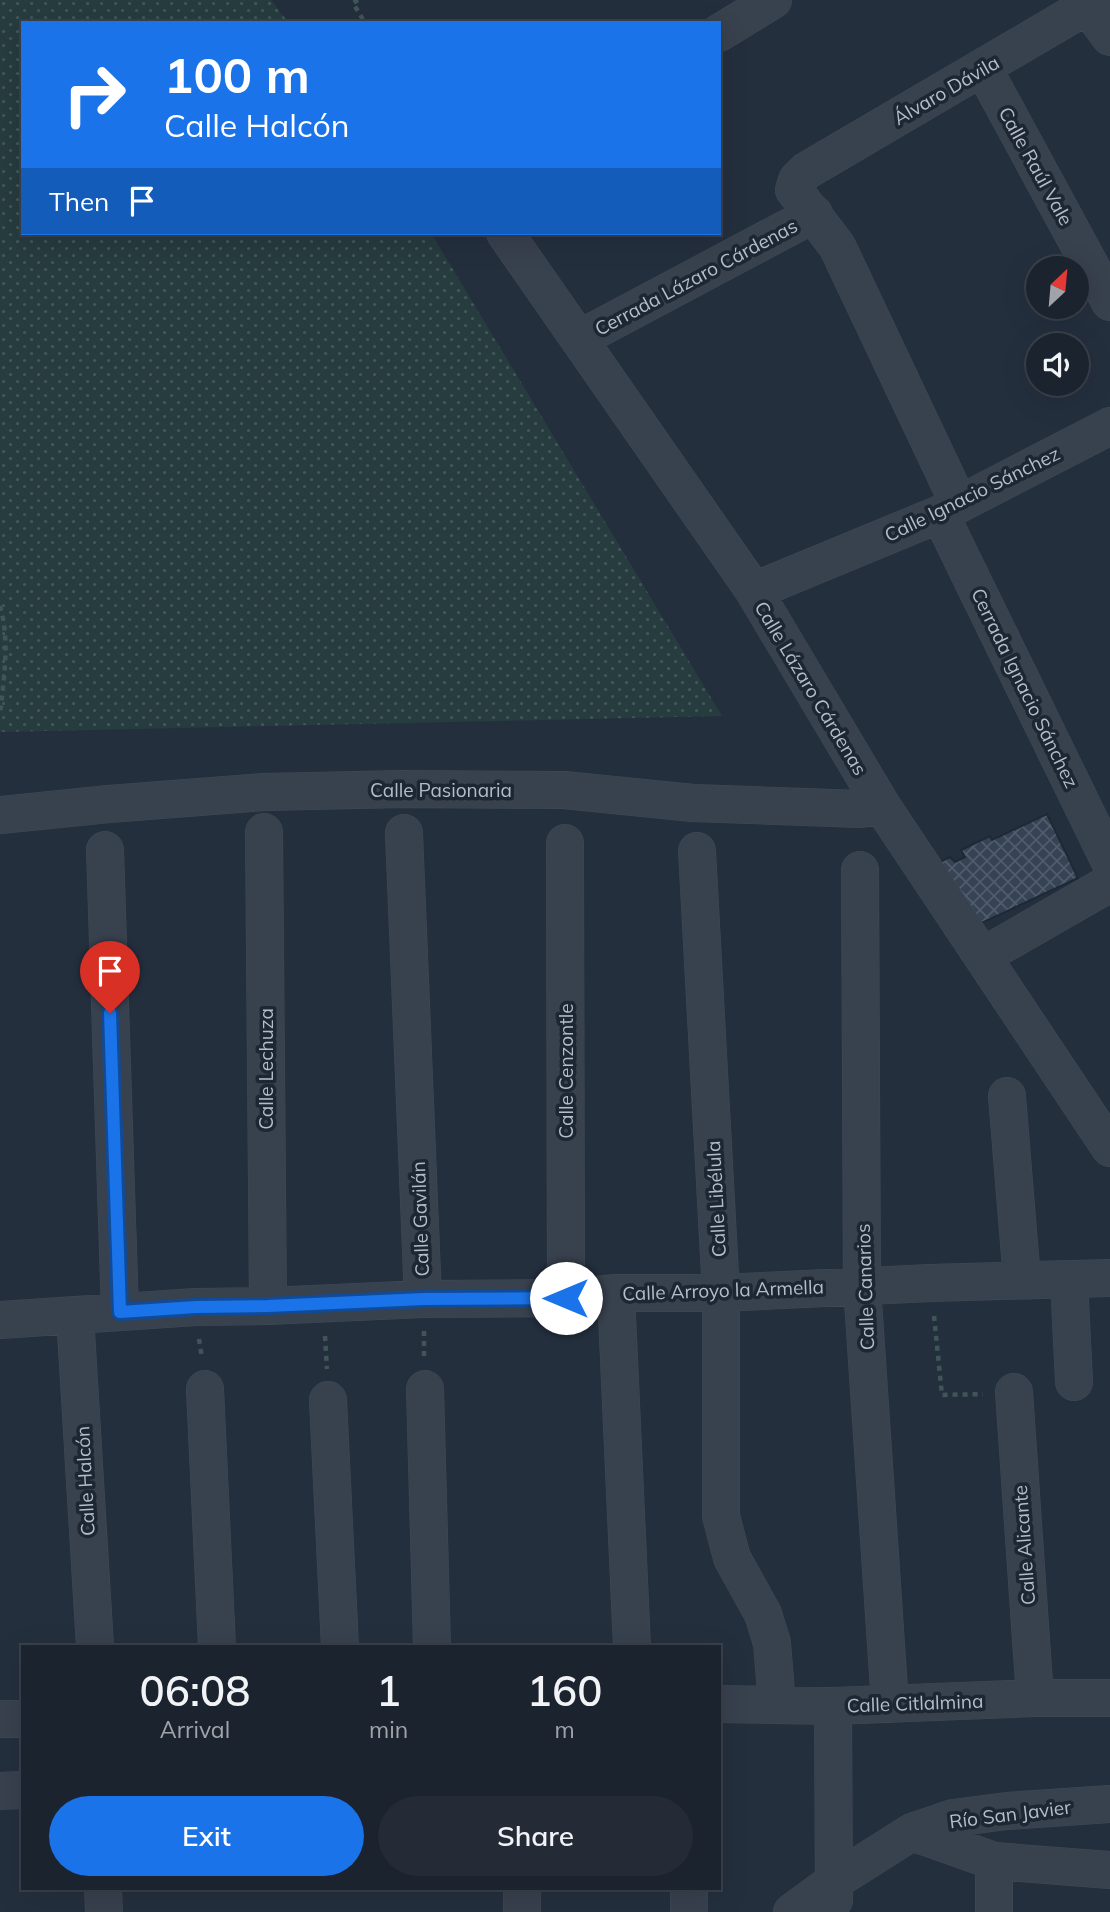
<!DOCTYPE html>
<meta charset="utf-8">
<style>
:root{--surface:#1b232e;--page:#242b36;--text:#f1f3f6;--muted:#a0a4aa;--line:#39404a;--accent:#1a73e8}
body{margin:0;font-family:Mulish,sans-serif;background:var(--page);color:var(--text);height:100vh;display:flex;flex-direction:column;font-size:26px;white-space:nowrap}
*{box-sizing:border-box;margin:0}
p{font-size:23px;color:var(--muted)}
.icon{flex:none;width:38px;height:38px;fill:none;stroke:currentColor;stroke-width:2;stroke-linecap:round;stroke-linejoin:round}
.map{position:relative;flex:1;overflow:hidden}
.panel{position:absolute;left:21px;top:1645px;width:700px;height:245px;display:flex;flex-direction:column;background:var(--surface);border-radius:0px;box-shadow:0 7px 28px #0002,0 0 0 2px var(--line)}
.panel>*{flex:none}
.top-card{position:absolute;left:21px;top:21px;width:700px;height:214px;border-radius:0px;box-shadow:0 7px 28px #0002,0 0 0 2px var(--line);background:#1a73e8;color:#fff;overflow:hidden}
.needle{width:46px;rotate:26deg}
.buttons{position:absolute;left:1026px;top:256px;display:grid;gap:14px}
.buttons a{display:grid;place-items:center;width:63px;height:63px;border-radius:50%;background:var(--surface);box-shadow:0 7px 28px #0002,0 0 0 2px var(--line);font-size:35px}
.pin{position:absolute;display:grid;place-items:center;width:60px;height:60px;color:#fff;margin:-72px -30px;border-radius:50% 50% 50% 0;rotate:-45deg;box-shadow:0 0 7px #0007}
.pin .icon{rotate:45deg}
.me{position:absolute;width:77px;margin:-38px;rotate:270deg;stroke-linejoin:round;filter:drop-shadow(0 0 5px #0008)}
.turn{display:flex;align-items:center;gap:24px;height:147px;padding:0 28px;font-size:32px}
.turn .icon{width:91px;height:91px;stroke-width:2.5}
.turn b{display:block;font-size:49px;line-height:60px}
.then{display:flex;align-items:center;height:66px;padding:0 28px;background:#0003;gap:14px;font-size:26px}
.eta{display:flex;justify-content:space-evenly;align-items:center;height:119px;text-align:center}
.eta b{font-size:42px;font-weight:600;line-height:49px}
.cta{display:flex;gap:14px;margin-top:auto;padding:14px 28px}
.cta a{flex:1;height:80px;border-radius:42px;background:var(--accent);color:#fff;font-size:28px;font-weight:600;line-height:80px;text-align:center}
.cta a+a{background:var(--page);color:var(--text)}
.map>svg:first-child{display:block}
.grass{fill:url(#grass-dots)}
.building{fill:url(#building-cross-hatch);stroke:#1f2835;stroke-width:2}
.lines{fill:none;stroke-linecap:round;stroke-linejoin:round}
.street-casing{stroke:#414a57;stroke-width:38}
.path{stroke:#3f5557;stroke-width:4.5;stroke-dasharray:5 5;stroke-linecap:butt}
.street{stroke:#38414e;stroke-width:37}
.route-casing{stroke:#114b97;stroke-width:18}
.route{stroke:#1a73e8;stroke-width:12}
.labels{text-anchor:middle;stroke-width:7;stroke-linejoin:round;paint-order:stroke}
.street-label{font-size:19px;fill:#b4bcc9;stroke:#1d2633}
</style>
<div class="map">
<svg width="1110" height="1912" viewBox="0 0 1110 1912">
<defs>
<pattern id="grass-dots" width="8" height="8" patternUnits="userSpaceOnUse" patternTransform="scale(1.75)"><rect width="8" height="8" fill="#263c3f"/><path d="M2 2h.1M6 6h.1" fill="none" stroke="#435659" stroke-width="1.8" stroke-linecap="round"/></pattern>
<pattern id="building-cross-hatch" width="8" height="8" patternUnits="userSpaceOnUse" patternTransform="scale(1.75)"><rect width="8" height="8" fill="#364354"/><path d="M0 0l8 8M0 8l8-8" fill="none" stroke="#515c6b"/></pattern>
</defs>
<rect width="100%" height="100%" fill="#242f3e"/>
<path class="grass" d="M0 0H271L289 23H23V233H431L722 716 0 732Z"/>
<path class="building" d="M1047 814 1078 878 973 927 936 864 950 857 955 862 965 857 961 850 990 836 992 840Z"/>
<g class="lines">
<g class="street-casing">
<path id="street" d="M1087 6 1110 37
M719 33 773 0
M983 68 1110 302
M505 233 754 591 882 806 1110 1148
M579 339 814 214
M959 504 837 246 794 190 797 180 806 171 1087 6 1095 0
M940 514 1110 862
M754 591 940 514 1110 426
M0 815 109 804 264 792 403 789 564 790 693 803 861 809 882 806
M264 832 268 1306
M404 833 423 1299
M565 843 566 1298
M105 850 120 1312
M697 851 721 1293V1516L732 1558 763 1614 772 1643 777 1704
M860 870 862 1286 890 1704
M983 956 1110 883
M1007 1096 1022 1280
M1069 1279 1074 1382
M616 1293 632 1647
M75 1315 95 1647
M0 1320 196 1307 268 1306 423 1299 566 1298 616 1293H721L931 1283 1110 1278
M205 1389 217 1647
M425 1389 432 1647
M1014 1392 1035 1698
M328 1400 340 1647
M719 1704 833 1706 1035 1698H1110
M833 1706 834 1900
M0 1719H23
M0 1791 23 1790
M912 1832 994 1861 1110 1870
M994 1861V1912
M103 1888 104 1912
M689 1888V1912
M522 1912V1888
M792 1912 833 1882 912 1832 953 1818 1007 1811 1110 1804"/>
</g>
<path class="path" d="M358 0 353 3 365 23
M0 606C10 640 4 679 0 714
M934 1316 942 1395 983 1394
M424 1331V1358
M325 1336 327 1369
M199 1339 202 1358"/>
<use href="#street" class="street"/>
</g>
<g class="lines">
<g class="route-casing">
<path id="route" d="M110 1013 120 1312 196 1307 268 1306 424 1299 566 1298"/>
</g>
<use href="#route" class="route"/>
</g>
<g class="labels">
<g class="street-label">
<text transform="translate(946 90) rotate(-30)" y="7">Álvaro Dávila</text>
<text transform="translate(1036 166) rotate(61)" y="7">Calle Raúl Vale</text>
<text transform="translate(696 277) rotate(-28)" y="7">Cerrada Lázaro Cárdenas</text>
<text transform="translate(972 494) rotate(-26)" y="7">Calle Ignacio Sánchez</text>
<text transform="translate(811 688) rotate(59)" y="7">Calle Lázaro Cárdenas</text>
<text transform="translate(1025 688) rotate(64)" y="7">Cerrada Ignacio Sánchez</text>
<text x="441" y="797">Calle Pasionaria</text>
<text transform="translate(266 1069) rotate(-90)" y="7">Calle Lechuza</text>
<text transform="translate(566 1071) rotate(-90)" y="7">Calle Cenzontle</text>
<text transform="translate(716 1199) rotate(-93)" y="7">Calle Libélula</text>
<text transform="translate(420 1219) rotate(-92)" y="7">Calle Gavilán</text>
<text transform="translate(865 1287) rotate(-92)" y="7">Calle Canarios</text>
<text transform="translate(723 1290) rotate(-2)" y="7">Calle Arroyo la Armella</text>
<text transform="translate(85 1481) rotate(-93)" y="7">Calle Halcón</text>
<text transform="translate(1024 1545) rotate(-94)" y="7">Calle Alicante</text>
<text transform="translate(915 1703) rotate(-2)" y="7">Calle Citlalmina</text>
<text transform="translate(1010 1814) rotate(-7)" y="7">Río San Javier</text>
</g>
</g>
</svg>
<div class="buttons">
<a><svg class="needle" viewBox="-14 -14 28 28"><path d="M0-13l5 13h-10z" fill="#e53935"/><path d="M0 13l5-13h-10z" fill="#a0a4aa"/></svg></a>
<a><svg class="icon" aria-label="sound" viewBox="0 0 24 24"><path d="M4 9h4l5-4v14l-5-4H4zM17 9q2 3 0 6"/></svg></a>
</div>
<div class="pin" style="left:110px;top:1013px;background:#d93025"><svg class="icon" aria-label="arrive" viewBox="0 0 24 24"><path d="M6 21V4h12l-3 4 3 4H6"/></svg></div>
<svg class="me" style="left:566px;top:1298px" viewBox="-20 -20 40 40"><circle r="19" fill="#fff"/><path d="M0-13L10 11 0 6-10 11z" fill="#1a73e8"/></svg>
<div class="top-card">
<div class="turn"><svg class="icon" aria-label="right" viewBox="0 0 24 24"><path d="M7 20v-9h11M14 6l5 5-5 5"/></svg><div><b>100 m</b>Calle Halcón</div></div>
<div class="then">Then<svg class="icon" aria-label="arrive" viewBox="0 0 24 24"><path d="M6 21V4h12l-3 4 3 4H6"/></svg></div>
</div>
<section class="panel">
<div class="eta">
<div><b>06:08</b><p>Arrival</p></div>
<div><b>1</b><p>min</p></div>
<div><b>160</b><p>m</p></div>
</div>
<div class="cta"><a>Exit</a><a>Share</a></div>
</section>
</div>
